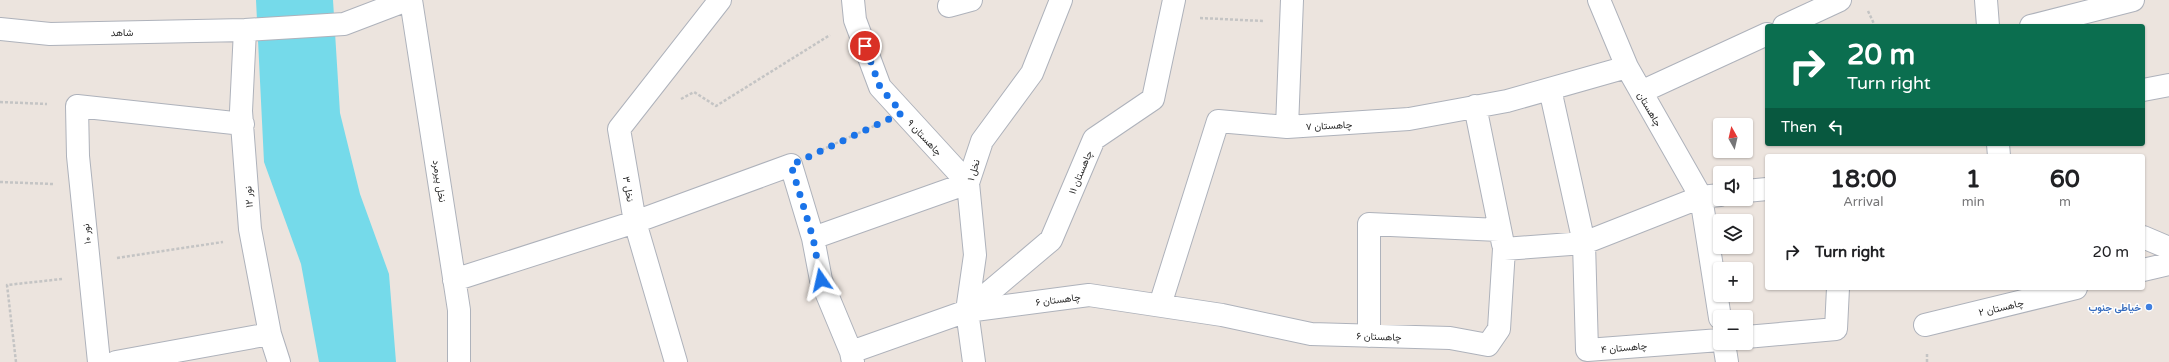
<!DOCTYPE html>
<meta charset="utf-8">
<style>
:root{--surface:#fff;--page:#f2f2f2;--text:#202124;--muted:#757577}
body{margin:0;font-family:"Varela Round",Vazirmatn,sans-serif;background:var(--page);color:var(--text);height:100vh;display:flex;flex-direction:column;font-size:15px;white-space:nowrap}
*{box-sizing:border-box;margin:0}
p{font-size:13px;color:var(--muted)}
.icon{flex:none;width:22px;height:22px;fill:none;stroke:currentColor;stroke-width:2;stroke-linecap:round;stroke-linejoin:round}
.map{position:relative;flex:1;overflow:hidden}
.drawer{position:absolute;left:1765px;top:154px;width:380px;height:136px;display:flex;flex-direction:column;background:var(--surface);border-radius:4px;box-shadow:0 1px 3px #0004}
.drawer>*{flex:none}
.banner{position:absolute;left:1765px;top:24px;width:380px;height:122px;border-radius:4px;box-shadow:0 1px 3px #0004;background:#0b6e4f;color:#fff;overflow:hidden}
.needle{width:26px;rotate:352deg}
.tools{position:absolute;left:1713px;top:118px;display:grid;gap:8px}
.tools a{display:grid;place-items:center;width:40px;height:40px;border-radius:4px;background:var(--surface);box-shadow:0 1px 3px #0004;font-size:20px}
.pin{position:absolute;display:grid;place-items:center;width:34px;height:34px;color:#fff;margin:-17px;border:2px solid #fff;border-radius:50%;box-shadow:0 1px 4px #0007}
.me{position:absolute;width:44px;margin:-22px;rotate:349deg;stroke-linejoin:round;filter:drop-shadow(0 0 3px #0008)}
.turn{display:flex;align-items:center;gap:14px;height:84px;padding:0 16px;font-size:18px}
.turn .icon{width:52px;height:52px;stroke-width:2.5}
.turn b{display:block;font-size:28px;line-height:34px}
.then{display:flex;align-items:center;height:38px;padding:0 16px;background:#0003;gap:8px;font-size:15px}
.eta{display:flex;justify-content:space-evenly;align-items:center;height:68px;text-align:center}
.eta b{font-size:24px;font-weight:700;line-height:28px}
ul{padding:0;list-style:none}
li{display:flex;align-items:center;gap:12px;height:60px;padding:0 16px}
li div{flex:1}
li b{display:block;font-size:15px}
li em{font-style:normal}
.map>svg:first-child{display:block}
.water{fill:#75daea}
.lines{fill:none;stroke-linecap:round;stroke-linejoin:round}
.minor-casing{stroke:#aeb2bb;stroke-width:24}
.path{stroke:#c4c4c4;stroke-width:2.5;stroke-dasharray:3 2;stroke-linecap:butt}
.minor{stroke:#fff;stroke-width:22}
.route{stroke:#1a73e8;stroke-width:7;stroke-dasharray:0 12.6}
.shop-dot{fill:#3f7fe0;stroke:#fff;stroke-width:1.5}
.labels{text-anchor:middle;stroke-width:3;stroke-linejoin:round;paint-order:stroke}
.street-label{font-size:10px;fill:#2b2b2b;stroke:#fff}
.shop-label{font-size:10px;font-weight:bold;fill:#366cbe;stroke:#fff;text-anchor:end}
</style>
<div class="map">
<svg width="2169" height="362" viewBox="0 0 2169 362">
<rect width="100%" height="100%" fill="#ece4de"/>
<path class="water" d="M256 0H333L340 113 360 194 389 274 396 362H319L301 264 264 162Z"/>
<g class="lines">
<g class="minor-casing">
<path id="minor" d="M411 0 459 310V362
M853 0 855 20 880 87 968 183
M1599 0 1627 67 1701 197 1720 195
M1986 0 1988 26
M949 6 971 0
M1784 26 1840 0
M2031 26 2133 0
M0 29 50 34 245 30 344 24 407 0
M245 30 241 111 250 229 270 334 279 362
M1550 89 1584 243 1587 350 1720 340
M2143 90 2169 85
M1641 92 1767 34
M1475 106 1503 244
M1287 127 1292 0
M1998 144 1999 156
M1746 191 1767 189
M2143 237 2169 248
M813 238 968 183
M2143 270 2169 264
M454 280 635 222 619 129 720 0
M1160 305 1218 121 1287 127 1409 119 1507 101 1627 67
M967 311 1051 240 1094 139 1153 99 1174 0
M1925 325 2076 288
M1369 336V224L1499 230
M1746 337 1836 329 1838 288
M1724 343 1727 362
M851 352 967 311 1089 295 1222 315 1311 334 1450 338 1488 345 1499 329 1504 249 1584 243 1701 197 1720 318
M99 362 78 156 77 106 243 124
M116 362 270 334
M676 362 635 222 791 165 813 238 821 280 851 352 853 362
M974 362 967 311 975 255 968 183 982 141 1032 73 1061 0"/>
</g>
<path class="path" d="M1868 11 1875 26
M1200 18 1263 21
M681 99 694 92 716 106 830 35
M0 102 47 104
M817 152 876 125
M0 182 53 184
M117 258 223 242
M1927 354V362
M16 362 7 285 62 279"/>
<use href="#minor" class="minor"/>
</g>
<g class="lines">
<path class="route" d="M821 280 813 238 791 165 902 113 880 87 865 46"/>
</g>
<circle class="shop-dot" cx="2149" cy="307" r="4"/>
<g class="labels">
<g class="street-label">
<text transform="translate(122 32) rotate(-1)" y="4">شاهد</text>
<text transform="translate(1650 109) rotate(60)" y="4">چاهستان</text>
<text transform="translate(1329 125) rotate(-3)" y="4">چاهستان ۷</text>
<text transform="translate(925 137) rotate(47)" y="4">چاهستان ۹</text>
<text transform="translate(973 170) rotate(-74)" y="4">نخل ۱</text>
<text transform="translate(1080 172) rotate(-67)" y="4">چاهستان ۱۱</text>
<text transform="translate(440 181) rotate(81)" y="4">نخل پیرمرد</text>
<text transform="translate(629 189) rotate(80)" y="4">نخل ۳</text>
<text transform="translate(248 197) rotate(-94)" y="4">نور ۱۲</text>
<text transform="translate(86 234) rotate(-96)" y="4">نور ۱۰</text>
<text transform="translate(1058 299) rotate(-7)" y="4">چاهستان ۶</text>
<text transform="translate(2001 307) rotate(-13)" y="4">چاهستان ۲</text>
<text transform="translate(1379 336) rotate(2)" y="4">چاهستان ۶</text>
<text transform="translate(1624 347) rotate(-5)" y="4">چاهستان ۴</text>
</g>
<g class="shop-label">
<text x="2141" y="311">خیاطی جنوب</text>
</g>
</g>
</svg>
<div class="tools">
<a><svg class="needle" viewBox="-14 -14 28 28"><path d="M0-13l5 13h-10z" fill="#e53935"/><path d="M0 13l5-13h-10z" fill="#757577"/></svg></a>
<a><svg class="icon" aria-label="sound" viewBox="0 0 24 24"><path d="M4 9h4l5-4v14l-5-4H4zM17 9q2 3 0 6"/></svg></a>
<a><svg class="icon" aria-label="layers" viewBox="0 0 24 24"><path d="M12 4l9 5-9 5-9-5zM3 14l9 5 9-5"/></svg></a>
<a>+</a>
<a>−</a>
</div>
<div class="pin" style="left:865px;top:46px;background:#d93025"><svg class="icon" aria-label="arrive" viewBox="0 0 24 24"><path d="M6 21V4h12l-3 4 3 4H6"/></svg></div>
<svg class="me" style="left:821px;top:280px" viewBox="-20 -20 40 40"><path d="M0-17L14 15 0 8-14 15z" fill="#1a73e8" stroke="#fff" stroke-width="4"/></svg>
<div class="banner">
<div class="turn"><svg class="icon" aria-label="right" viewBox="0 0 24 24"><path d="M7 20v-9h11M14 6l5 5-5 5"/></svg><div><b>20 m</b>Turn right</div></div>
<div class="then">Then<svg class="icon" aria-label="left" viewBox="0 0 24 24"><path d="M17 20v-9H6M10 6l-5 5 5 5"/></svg></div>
</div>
<section class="drawer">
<div class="eta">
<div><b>18:00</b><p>Arrival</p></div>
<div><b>1</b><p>min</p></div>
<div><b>60</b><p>m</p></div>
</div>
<ul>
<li><svg class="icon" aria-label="right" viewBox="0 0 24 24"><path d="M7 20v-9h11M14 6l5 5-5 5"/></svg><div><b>Turn right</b></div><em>20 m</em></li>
</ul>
</section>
</div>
